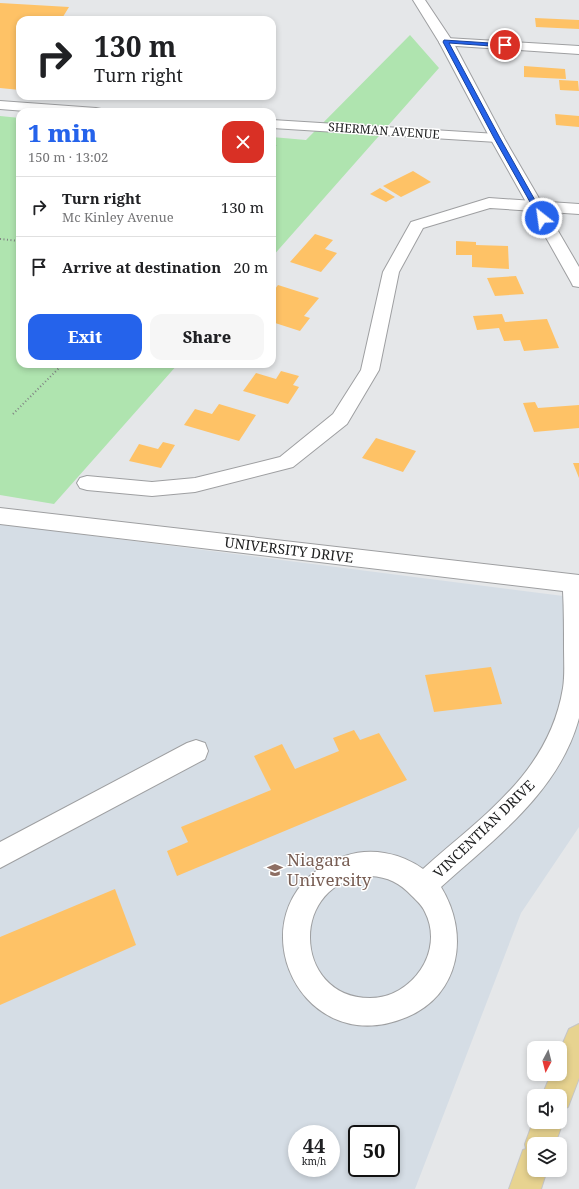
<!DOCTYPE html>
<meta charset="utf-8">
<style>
:root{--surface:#fff;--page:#f6f6f6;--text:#202124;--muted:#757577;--line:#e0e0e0;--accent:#2563eb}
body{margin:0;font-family:"Noto Serif",serif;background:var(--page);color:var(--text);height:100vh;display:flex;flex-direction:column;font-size:15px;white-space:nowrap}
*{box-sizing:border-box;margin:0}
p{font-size:13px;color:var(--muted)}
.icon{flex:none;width:22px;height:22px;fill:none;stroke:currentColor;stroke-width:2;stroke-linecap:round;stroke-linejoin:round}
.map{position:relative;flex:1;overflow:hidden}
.details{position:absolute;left:16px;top:108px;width:260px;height:260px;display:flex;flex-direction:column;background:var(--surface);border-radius:12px;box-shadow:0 2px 6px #0003}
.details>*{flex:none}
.top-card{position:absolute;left:16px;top:16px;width:260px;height:84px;border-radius:12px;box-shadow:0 2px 6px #0003;background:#fff;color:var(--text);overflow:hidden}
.needle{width:26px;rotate:187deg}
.fabs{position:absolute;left:527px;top:1041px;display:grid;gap:8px}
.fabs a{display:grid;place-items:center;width:40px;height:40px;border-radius:8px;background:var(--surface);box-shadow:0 2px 6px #0003;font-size:20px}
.speed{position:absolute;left:288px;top:1125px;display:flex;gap:8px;font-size:20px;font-weight:700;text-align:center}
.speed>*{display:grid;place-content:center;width:52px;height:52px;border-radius:50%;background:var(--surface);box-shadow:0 2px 6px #0003;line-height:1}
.speed small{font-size:10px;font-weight:400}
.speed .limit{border:2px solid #111;border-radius:6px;background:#fff;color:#111}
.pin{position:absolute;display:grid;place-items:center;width:34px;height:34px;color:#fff;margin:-17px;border:2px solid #fff;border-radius:50%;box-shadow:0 1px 4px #0007}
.me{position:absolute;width:44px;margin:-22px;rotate:330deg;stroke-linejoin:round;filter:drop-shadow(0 0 3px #0008)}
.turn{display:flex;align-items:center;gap:14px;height:84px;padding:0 12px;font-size:18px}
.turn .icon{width:52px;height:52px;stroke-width:2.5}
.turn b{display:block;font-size:28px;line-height:34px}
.round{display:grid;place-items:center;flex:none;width:42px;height:42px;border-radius:12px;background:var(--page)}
.summary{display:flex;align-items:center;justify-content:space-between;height:68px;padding:0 12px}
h1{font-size:24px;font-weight:800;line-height:30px;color:var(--accent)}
.action{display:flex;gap:8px;margin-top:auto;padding:8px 12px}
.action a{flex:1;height:46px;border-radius:12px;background:var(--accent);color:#fff;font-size:16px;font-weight:800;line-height:46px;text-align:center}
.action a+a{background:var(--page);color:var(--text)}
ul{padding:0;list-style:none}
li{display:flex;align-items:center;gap:12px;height:60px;padding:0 12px;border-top:1px solid var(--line)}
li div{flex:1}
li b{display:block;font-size:15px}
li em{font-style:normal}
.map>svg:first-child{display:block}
.built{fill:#d5dde5;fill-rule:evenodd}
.green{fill:#afe4af}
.building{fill:#fec266}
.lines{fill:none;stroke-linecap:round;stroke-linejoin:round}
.street-casing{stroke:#9e9fa1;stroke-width:2}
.secondary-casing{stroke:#9e9fa1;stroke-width:2}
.primary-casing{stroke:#c5c5c6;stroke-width:2}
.path-far1{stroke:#7f8082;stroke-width:1.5;stroke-dasharray:0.5 2;stroke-linecap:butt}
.path{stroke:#7f8082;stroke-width:2;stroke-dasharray:1 2.5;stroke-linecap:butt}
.street{fill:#fff;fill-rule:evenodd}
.secondary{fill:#fff;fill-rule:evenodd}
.primary{fill:#e7d390;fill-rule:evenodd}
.route{fill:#2563eb;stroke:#184099}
.labels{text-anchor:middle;stroke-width:3;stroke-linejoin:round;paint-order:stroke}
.far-street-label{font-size:12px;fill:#202122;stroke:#fff}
.street-label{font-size:14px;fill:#202122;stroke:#fff}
.near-education-label{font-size:17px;fill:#785e54;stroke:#fff;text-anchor:start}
</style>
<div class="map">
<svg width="579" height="1189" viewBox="0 0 579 1189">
<rect width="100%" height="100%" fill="#e5e7e9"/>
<path class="built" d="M0 524 579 598V827L521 913 415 1189H0ZM297 1134H331V1168H297ZM357 1134H391V1168H357Z"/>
<path class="green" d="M410 35 439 68 272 257V137L306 140Z
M0 116 20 118V364H178L54 504 0 495Z"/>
<path class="building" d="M0 3 69 7 61 20H20V90L0 88Z
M535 18 579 20V29L536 27Z
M524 66 565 69 566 79 524 77Z
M559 80 578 81 579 91 560 90Z
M555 114 579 116V127L556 125Z
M413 171 431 182 401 197 383 186Z
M380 188 395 197 386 202 370 194Z
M315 234 333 240 325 249 337 253 321 272 290 262Z
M456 241 476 242V245L508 246 509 269 472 267V255H456Z
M516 276 524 294 495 296 487 278Z
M278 285 319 298 304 316 310 318 300 331 272 322V293Z
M502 314 505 322 547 319 559 348 524 351 520 340 504 341 499 328 477 330 473 316Z
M281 371 299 376 293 385 299 387 288 404 243 391 256 373 276 379Z
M535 402 538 408 579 405V428L534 432 523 403Z
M219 404 256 415 239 441 184 425 195 409 212 414Z
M376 438 416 451 403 472 362 458Z
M163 442 175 445 161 468 129 461 139 444 158 449Z
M573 463H579V478Z
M491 667 502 704 434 712 425 675Z
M354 730 360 740 379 733 407 780 177 876 167 851 188 842 181 827 271 790 254 756 282 744 295 769 339 751 333 738Z
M115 889 136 945 0 1005V937Z"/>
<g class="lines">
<g class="street-casing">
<path id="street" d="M446 38 579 46V54L441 45 439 42 441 39Z
M0 101 96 108 101 109 103 112H38L0 109Z
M272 120 497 134 502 135 504 138 502 141 497 142 272 128Z
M489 198 579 204V214L490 208 423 228 399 272 379 370 347 424 293 467 195 492 152 496 87 490 80 488 77 483 80 478 87 476 152 482 195 478 280 457 333 414 361 370 383 272 411 222Z
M0 508 579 575V718C559 792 495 838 441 887 470 934 460 995 407 1017 294 1065 227 898 345 856 371 847 401 853 423 869 482 816 549 773 563 688 565 675 564 661 564 649 564 629 564 610 563 591L0 524ZM370 876C388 877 400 883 412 896 417 901 422 905 425 912 445 951 412 998 370 998 292 998 288 880 370 876Z
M196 740 205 743 208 751 205 759 0 868V842L187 743Z"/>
</g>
<g class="secondary-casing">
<path id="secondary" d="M413 0H425L453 42 504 138 579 267V287L573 286 571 282 490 138 439 42Z"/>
</g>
<g class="primary-casing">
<path id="primary" d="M579 1024V1078L568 1107 560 1110V1096H542L551 1074H560V1050L569 1029Z
M560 1114 563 1122 555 1144H534V1170H547L541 1189H509L523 1150 526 1149 525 1144 534 1119V1122H560Z"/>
</g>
<path class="path-far1" d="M272 149 277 144"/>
<path class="path" d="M0 239 20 241
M13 414 63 364"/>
<use href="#street" class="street"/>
<use href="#secondary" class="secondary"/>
<use href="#primary" class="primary"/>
</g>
<path class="route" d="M444 40 505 44 508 45 505 47 449 43 500 138 545 218V220L539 218 494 138 443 42Z"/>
<defs>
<g id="university-bare" transform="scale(1.2)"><path d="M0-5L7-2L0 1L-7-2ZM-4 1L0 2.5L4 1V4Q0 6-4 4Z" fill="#8d6e63" stroke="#fff" stroke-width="2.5" paint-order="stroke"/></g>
</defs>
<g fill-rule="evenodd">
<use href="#university-bare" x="275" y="870"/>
</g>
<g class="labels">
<g class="far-street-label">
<text transform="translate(384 131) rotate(4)" y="4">SHERMAN AVENUE</text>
</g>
<g class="street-label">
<text transform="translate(289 550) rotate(7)" y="5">UNIVERSITY DRIVE</text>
<text transform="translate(484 829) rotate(-44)" y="5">VINCENTIAN DRIVE</text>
</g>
<g class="near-education-label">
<text x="287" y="866">Niagara<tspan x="287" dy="20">University</tspan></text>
</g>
</g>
</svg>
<div class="fabs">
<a><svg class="needle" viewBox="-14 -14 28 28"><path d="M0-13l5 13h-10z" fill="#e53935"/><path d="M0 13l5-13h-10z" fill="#757577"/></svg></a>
<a><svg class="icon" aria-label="sound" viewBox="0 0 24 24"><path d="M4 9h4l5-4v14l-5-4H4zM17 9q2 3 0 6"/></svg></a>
<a><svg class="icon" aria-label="layers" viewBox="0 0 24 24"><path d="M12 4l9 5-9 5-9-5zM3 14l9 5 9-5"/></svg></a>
</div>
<div class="speed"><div>44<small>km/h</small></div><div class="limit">50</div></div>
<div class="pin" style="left:505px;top:45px;background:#d93025"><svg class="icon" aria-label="arrive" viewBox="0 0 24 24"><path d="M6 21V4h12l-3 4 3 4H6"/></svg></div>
<svg class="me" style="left:542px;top:218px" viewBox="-20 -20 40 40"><circle r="17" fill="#2563eb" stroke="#fff" stroke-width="3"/><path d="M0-11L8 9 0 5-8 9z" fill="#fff"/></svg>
<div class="top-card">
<div class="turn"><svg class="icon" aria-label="right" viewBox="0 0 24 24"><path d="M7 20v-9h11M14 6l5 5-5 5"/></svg><div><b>130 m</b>Turn right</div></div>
</div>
<section class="details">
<div class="summary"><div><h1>1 min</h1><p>150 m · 13:02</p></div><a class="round" style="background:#d93025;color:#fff"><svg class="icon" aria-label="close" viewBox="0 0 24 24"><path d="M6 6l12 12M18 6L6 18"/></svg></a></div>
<ul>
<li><svg class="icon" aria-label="right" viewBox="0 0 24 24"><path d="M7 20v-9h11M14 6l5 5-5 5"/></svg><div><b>Turn right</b><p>Mc Kinley Avenue</p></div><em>130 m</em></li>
<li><svg class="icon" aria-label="arrive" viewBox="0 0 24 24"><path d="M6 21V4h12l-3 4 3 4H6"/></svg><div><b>Arrive at destination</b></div><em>20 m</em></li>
</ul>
<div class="action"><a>Exit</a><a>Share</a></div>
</section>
</div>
